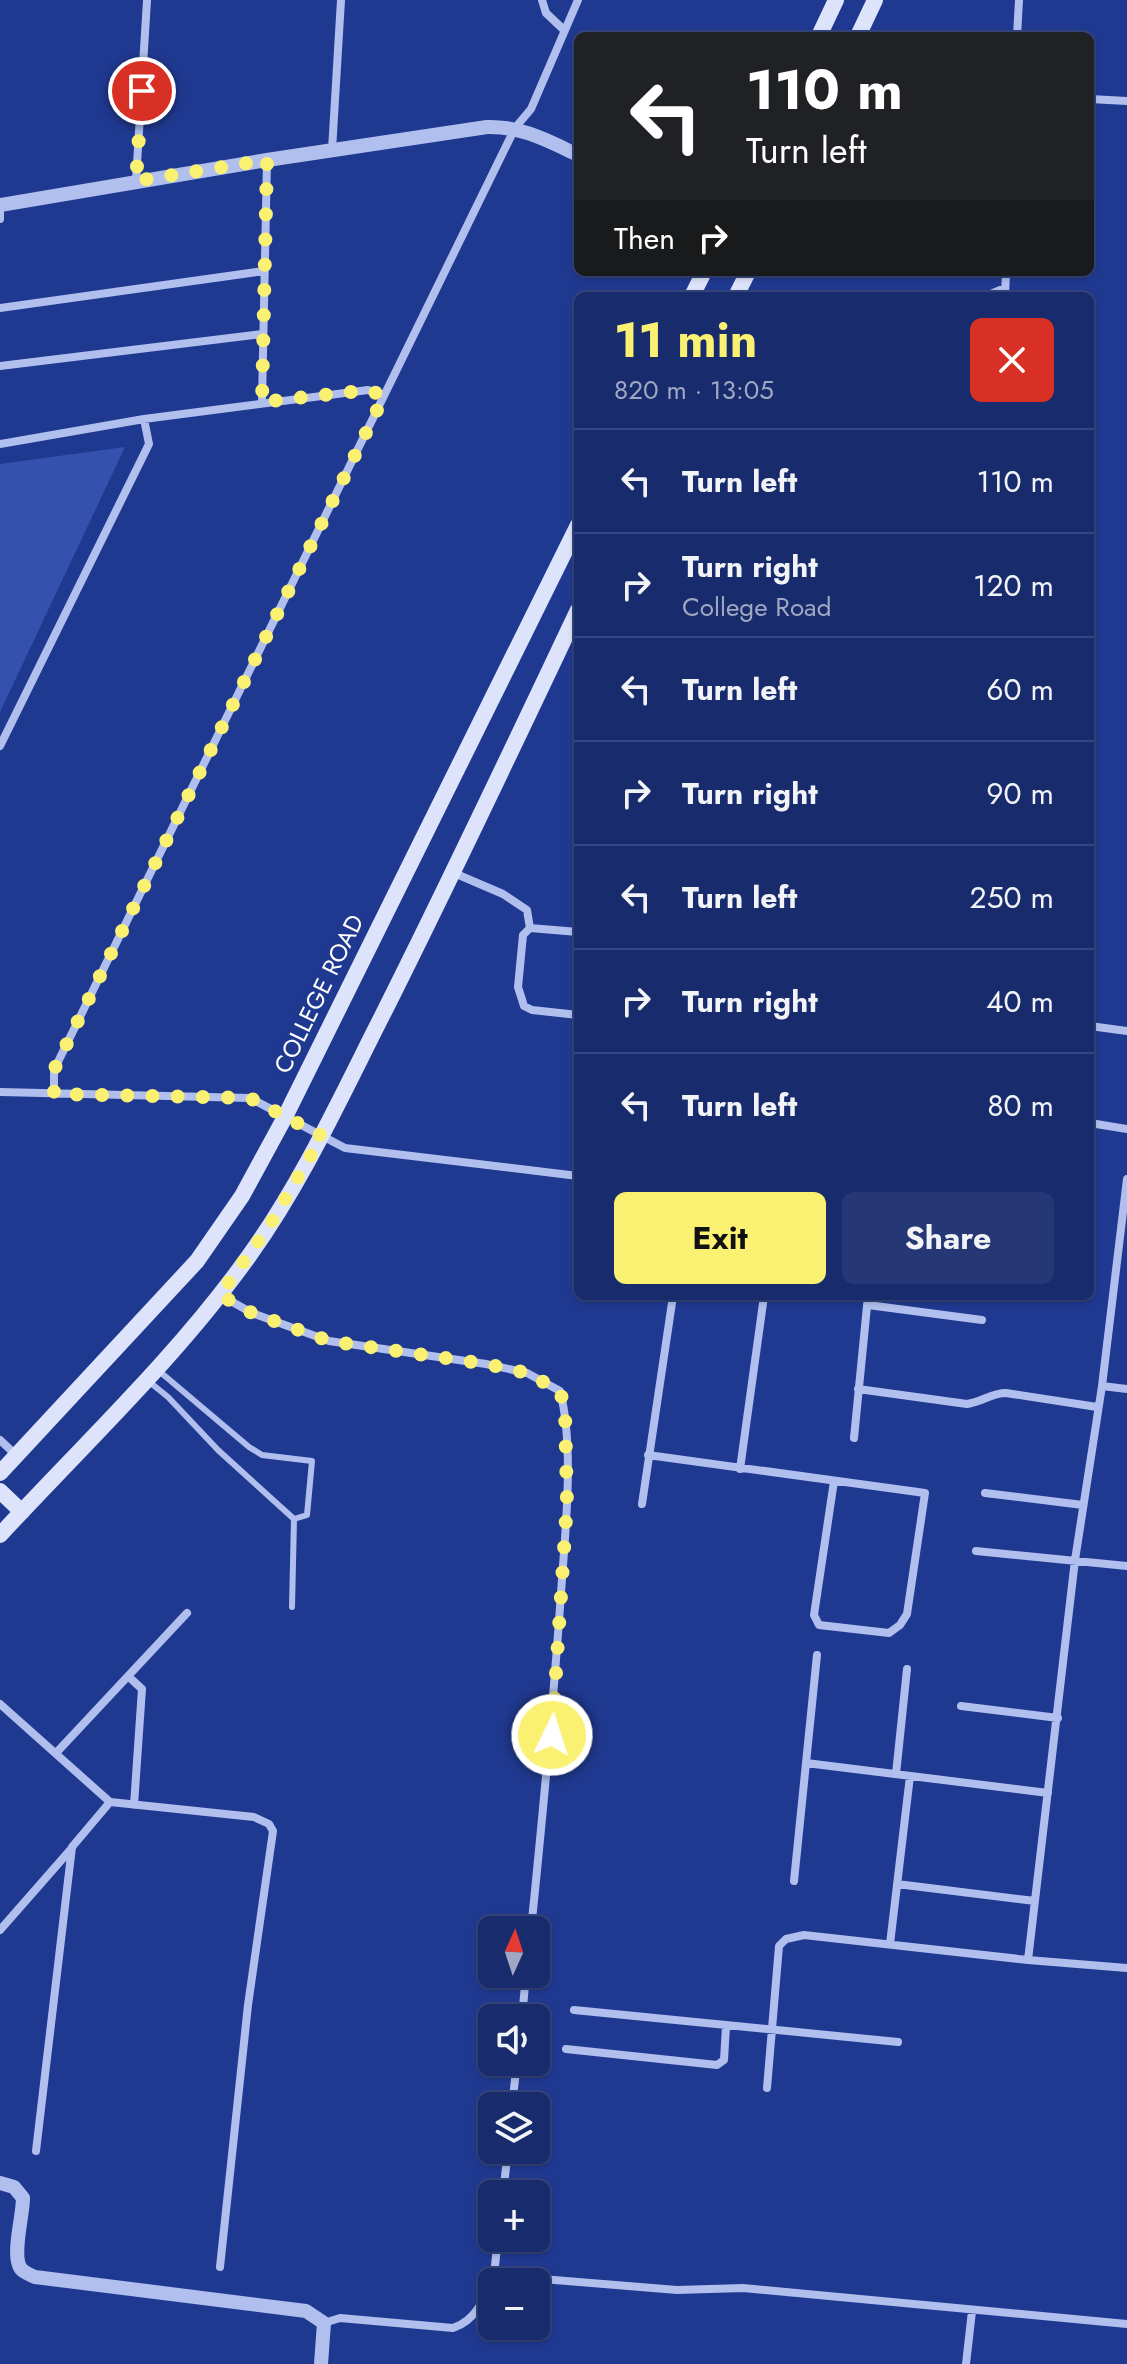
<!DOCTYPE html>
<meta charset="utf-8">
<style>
:root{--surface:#182b6c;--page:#253774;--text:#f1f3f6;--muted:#9fa7c2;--line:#36477f;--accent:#faf071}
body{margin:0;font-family:Jost,sans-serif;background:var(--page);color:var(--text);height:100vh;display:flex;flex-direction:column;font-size:30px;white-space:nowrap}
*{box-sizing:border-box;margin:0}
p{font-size:26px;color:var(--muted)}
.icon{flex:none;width:44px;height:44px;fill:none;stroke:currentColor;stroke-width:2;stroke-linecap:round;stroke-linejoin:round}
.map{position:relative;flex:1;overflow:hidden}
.drawer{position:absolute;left:574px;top:292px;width:520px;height:1008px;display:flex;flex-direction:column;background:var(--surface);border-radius:12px;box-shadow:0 2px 6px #0004,0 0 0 2px var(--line)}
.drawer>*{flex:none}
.guide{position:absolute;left:574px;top:32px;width:520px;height:244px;border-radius:12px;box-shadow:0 2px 6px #0004,0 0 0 2px var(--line);background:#202124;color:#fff;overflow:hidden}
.needle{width:52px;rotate:3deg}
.buttons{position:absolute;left:478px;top:1916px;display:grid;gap:16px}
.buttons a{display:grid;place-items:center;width:72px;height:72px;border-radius:12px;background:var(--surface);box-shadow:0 2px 6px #0004,0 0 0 2px var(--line);font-size:40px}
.pin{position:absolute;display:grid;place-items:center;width:68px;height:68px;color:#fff;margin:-34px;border:4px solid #fff;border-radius:50%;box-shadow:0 2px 8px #0007}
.me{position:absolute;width:88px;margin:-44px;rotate:4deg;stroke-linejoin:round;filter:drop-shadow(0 0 6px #0008)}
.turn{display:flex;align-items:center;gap:28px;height:168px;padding:0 40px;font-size:36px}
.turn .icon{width:104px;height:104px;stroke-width:2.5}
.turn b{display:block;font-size:56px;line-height:68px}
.then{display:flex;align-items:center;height:76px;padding:0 40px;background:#0003;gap:16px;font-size:30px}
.round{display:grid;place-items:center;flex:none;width:84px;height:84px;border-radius:12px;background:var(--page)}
.head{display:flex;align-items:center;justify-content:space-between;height:136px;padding:0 40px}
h1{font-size:48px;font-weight:700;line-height:60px;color:var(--accent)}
.button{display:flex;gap:16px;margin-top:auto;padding:16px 40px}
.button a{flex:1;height:92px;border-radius:12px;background:var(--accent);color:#111;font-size:32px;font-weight:700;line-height:92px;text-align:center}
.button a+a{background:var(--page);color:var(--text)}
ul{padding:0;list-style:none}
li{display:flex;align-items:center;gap:24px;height:104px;padding:0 40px;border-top:2px solid var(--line)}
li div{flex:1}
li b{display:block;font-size:30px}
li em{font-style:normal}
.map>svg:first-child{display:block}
.green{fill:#3451ae}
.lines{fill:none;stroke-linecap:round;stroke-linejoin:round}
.service{stroke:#b0bfed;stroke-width:6}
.minor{stroke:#b0bfed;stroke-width:8}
.tertiary{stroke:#b0bfed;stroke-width:14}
.secondary{stroke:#dde3fa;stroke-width:16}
.route{stroke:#faf071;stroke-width:14;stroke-dasharray:0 25.2}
.labels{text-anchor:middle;stroke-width:8;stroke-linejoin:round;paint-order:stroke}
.street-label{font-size:24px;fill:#fff;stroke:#203990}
</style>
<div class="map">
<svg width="1127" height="2364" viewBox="0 0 1127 2364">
<rect width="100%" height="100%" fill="#203990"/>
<path class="green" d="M125 447 0 712V464Z"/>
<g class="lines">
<path class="service" d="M159 1371 249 1447 262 1455 312 1461 307 1515 294 1519
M147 1380 168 1397 218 1450 294 1519 292 1607"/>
<path class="minor" d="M542 0 546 13 564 30
M1017 36 1019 0
M1090 99 1127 101
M332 150 341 0
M136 181 147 0
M0 219V205
M986 296 1005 288
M1005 296 1006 272
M0 308 264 271
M0 366 262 334
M262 402 267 160
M0 444 144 419 368 390 384 396
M0 746 149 444 144 419
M454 873 503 894 527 910 530 928 523 935 518 987 524 1006 532 1010 578 1015
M530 928 578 932
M1090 1026 1127 1031
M0 1092 250 1098 345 1148 578 1176
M54 1094V1070L515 128 531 109 578 0
M1090 1123 1127 1129
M220 1295 252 1313 329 1341 486 1364 527 1373 560 1391C574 1444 566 1524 562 1579 554 1696 543 1813 531 1930
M868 1305 982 1320
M1102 1386 1127 1389
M858 1389 967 1404C982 1402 991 1393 1006 1393L1097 1407
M854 1438 868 1296
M0 1440 16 1455
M648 1455 925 1493 907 1614 900 1625 889 1633 819 1625 814 1615 834 1481
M740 1469 764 1296
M985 1493 1083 1505
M642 1504 673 1296
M976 1551 1127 1566
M129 1677 142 1689 134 1805
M0 1704 110 1802 72 1847 36 2151
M961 1706 1058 1718
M57 1752 187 1613
M806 1763 1048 1793
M896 1774 907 1669
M110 1802 254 1817 269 1824 273 1831 248 2005 220 2267
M794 1881 817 1655
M897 1884 1035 1901
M0 1930 72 1848
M890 1944 910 1776
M1028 1960 1075 1560 1102 1386 1127 1179
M574 2010 898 2042
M522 2018 526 1974
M566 2049 717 2065 724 2060 726 2026
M767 2088 779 1946 786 1939 804 1935 1028 1960 1127 1968
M512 2106 517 2062
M503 2194 508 2150
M494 2275 498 2238
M324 2323 340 2318 453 2328C477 2320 485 2297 494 2275L677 2290 743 2288 1127 2324
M966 2364 972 2311"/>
<path class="tertiary" d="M0 205 267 160 487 127C522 126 548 141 578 155
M0 2183 14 2187 23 2198C23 2215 13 2250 19 2265 21 2272 29 2274 35 2277L306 2311 324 2323 321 2364"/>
<path class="secondary" d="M819 36 836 0
M858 36 875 0
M692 296 704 272
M736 296 748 272
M0 1473 197 1261 242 1196 285 1117 578 525
M0 1491 22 1512
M0 1535C84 1444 177 1357 249 1256 302 1182 340 1099 381 1018 449 883 513 747 578 610"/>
</g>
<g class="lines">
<path class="route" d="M142 91 136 181 267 160 262 402 368 390 384 396 54 1070V1094L250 1098 322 1136 270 1225 220 1295 252 1313 329 1341 486 1364 527 1373 560 1391 565 1410 567 1503 552 1735"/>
</g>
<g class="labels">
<g class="street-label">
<text transform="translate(319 994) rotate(-64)" y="8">COLLEGE ROAD</text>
</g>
</g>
</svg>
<div class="buttons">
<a><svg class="needle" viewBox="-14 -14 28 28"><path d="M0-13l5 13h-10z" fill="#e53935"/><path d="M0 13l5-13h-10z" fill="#9fa7c2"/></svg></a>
<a><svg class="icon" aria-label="sound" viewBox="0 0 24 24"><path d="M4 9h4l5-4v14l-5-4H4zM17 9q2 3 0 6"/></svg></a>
<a><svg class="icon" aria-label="layers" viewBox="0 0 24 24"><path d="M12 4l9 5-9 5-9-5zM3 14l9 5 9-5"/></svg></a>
<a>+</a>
<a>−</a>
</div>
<div class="pin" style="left:142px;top:91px;background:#d93025"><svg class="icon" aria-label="arrive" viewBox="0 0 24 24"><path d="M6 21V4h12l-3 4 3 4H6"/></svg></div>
<svg class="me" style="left:552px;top:1735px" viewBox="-20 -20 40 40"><circle r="17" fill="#faf071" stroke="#fff" stroke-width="3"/><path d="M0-11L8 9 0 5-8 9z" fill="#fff"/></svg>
<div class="guide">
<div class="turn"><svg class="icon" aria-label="left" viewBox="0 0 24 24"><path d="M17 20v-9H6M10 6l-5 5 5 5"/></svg><div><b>110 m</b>Turn left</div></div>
<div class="then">Then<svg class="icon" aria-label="right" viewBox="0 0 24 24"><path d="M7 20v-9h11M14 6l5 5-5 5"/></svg></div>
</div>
<section class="drawer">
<div class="head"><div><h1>11 min</h1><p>820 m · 13:05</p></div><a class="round" style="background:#d93025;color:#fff"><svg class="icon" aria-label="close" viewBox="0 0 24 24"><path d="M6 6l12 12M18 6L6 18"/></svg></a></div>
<ul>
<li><svg class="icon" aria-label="left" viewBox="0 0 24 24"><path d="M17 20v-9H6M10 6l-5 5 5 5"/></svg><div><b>Turn left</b></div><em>110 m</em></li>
<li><svg class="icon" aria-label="right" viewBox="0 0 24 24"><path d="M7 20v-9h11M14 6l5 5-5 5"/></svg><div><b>Turn right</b><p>College Road</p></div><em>120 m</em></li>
<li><svg class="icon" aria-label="left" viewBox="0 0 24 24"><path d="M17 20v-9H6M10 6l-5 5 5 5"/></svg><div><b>Turn left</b></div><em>60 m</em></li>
<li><svg class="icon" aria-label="right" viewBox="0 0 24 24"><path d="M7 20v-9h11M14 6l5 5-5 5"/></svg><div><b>Turn right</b></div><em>90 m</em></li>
<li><svg class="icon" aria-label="left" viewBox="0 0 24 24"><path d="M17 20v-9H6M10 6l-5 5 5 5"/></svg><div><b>Turn left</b></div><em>250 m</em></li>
<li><svg class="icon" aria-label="right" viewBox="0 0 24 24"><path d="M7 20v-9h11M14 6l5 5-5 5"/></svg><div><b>Turn right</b></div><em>40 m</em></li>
<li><svg class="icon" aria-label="left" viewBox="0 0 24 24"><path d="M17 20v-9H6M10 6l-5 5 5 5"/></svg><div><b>Turn left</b></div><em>80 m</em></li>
</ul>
<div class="button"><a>Exit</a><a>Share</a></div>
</section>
</div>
